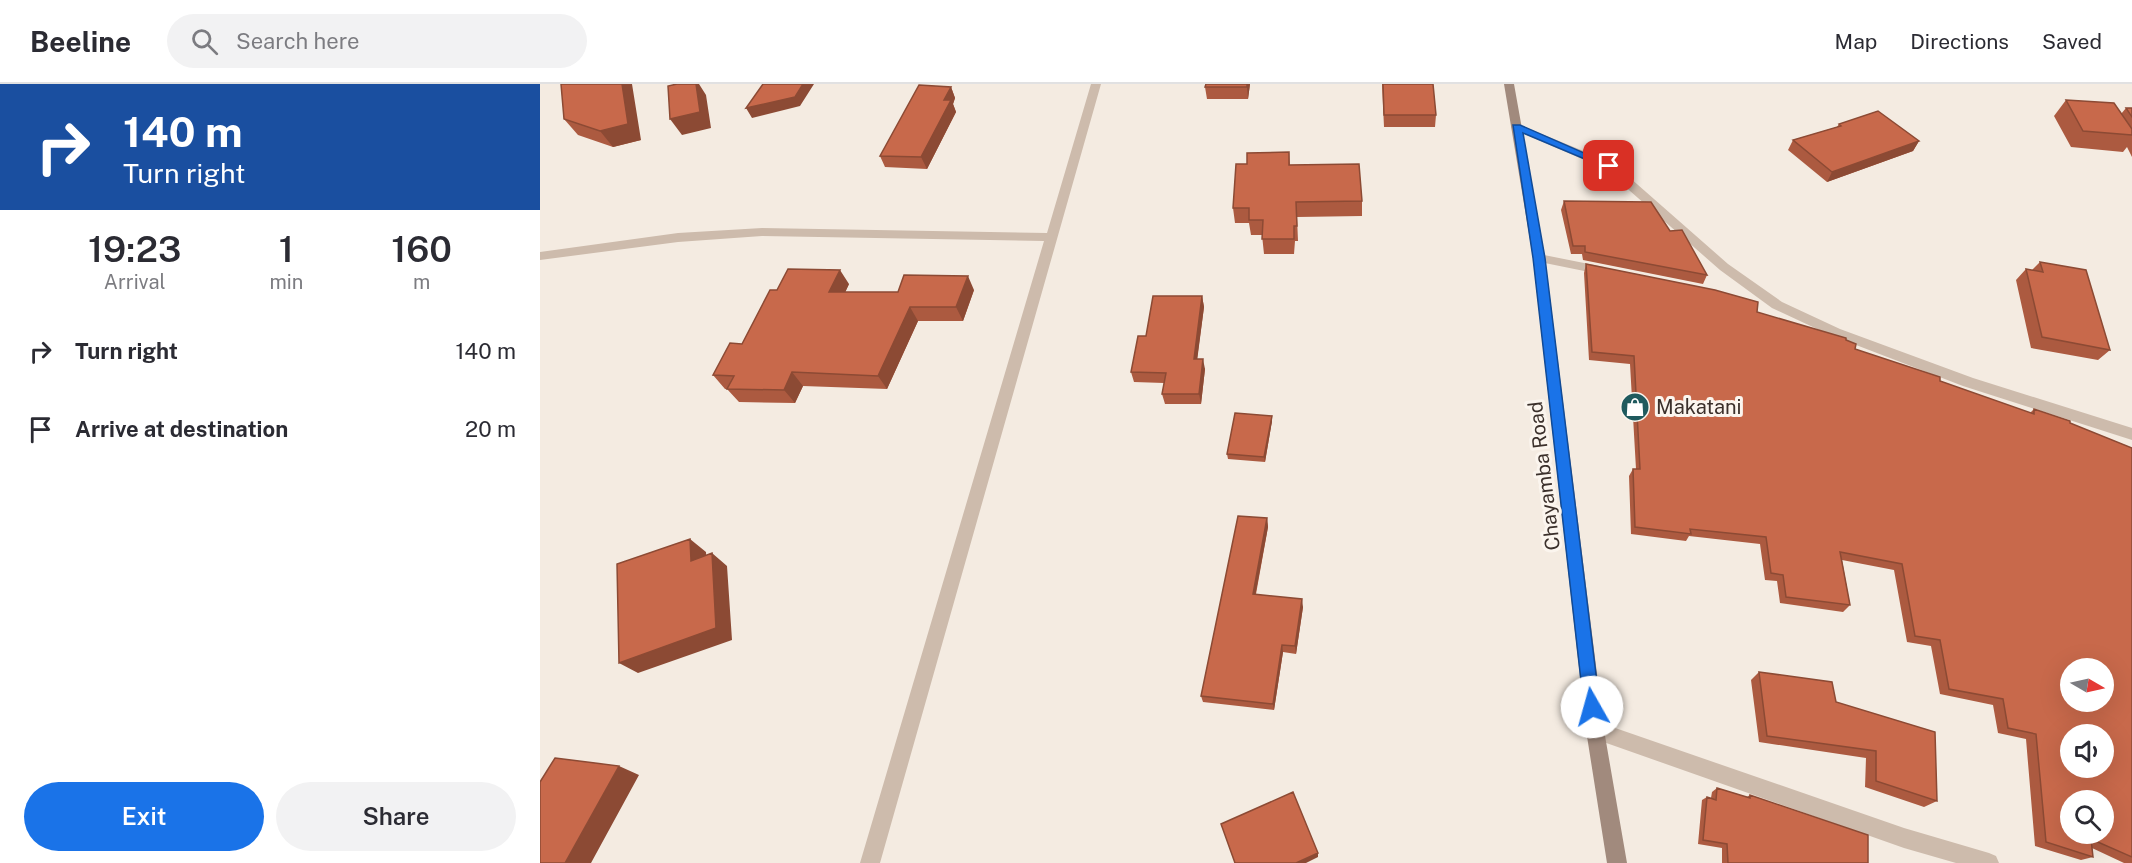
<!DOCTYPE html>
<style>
:root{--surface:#fff;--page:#f2f2f3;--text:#2b2b33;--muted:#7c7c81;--line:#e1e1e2;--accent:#1a73e8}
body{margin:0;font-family:"Public Sans",sans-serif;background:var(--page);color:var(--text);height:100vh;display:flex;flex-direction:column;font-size:22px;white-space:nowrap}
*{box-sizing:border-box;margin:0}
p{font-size:20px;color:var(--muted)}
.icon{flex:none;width:33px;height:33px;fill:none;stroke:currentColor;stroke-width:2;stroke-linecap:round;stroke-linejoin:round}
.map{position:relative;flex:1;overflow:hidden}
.sheet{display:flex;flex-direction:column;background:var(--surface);width:540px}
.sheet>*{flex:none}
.top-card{background:#1a4fa0;color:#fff;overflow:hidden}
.needle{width:39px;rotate:99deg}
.buttons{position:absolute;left:1520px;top:574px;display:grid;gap:12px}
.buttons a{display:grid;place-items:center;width:54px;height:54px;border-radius:50%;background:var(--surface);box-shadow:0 6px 24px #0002;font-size:30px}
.pin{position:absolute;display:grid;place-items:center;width:51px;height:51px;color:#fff;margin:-26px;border-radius:12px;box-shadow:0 3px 9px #0006}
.me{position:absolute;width:66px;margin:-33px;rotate:353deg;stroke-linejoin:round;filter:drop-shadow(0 0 4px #0008)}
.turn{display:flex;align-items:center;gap:21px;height:126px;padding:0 24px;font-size:27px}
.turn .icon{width:78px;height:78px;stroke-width:2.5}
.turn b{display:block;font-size:42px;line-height:51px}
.eta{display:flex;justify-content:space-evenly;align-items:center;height:102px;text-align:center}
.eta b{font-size:36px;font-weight:600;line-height:42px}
.action{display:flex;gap:12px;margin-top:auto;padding:12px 24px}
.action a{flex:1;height:69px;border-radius:36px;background:var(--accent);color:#fff;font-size:24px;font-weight:600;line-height:69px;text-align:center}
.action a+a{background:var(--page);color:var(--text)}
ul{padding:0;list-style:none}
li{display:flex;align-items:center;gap:18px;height:78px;padding:0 24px}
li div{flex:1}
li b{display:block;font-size:22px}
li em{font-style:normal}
header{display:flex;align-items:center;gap:36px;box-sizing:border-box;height:84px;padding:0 30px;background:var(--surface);border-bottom:2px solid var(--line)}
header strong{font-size:28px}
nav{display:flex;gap:33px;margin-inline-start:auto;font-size:21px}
.search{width:420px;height:54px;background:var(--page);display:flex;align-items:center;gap:15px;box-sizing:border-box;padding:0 21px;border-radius:33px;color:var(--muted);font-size:22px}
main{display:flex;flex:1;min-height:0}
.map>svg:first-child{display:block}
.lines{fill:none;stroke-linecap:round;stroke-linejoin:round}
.street{fill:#cdbbac;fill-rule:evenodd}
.secondary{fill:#a18a7d;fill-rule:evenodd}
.wall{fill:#ac5a40}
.shaded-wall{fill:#8c4a34}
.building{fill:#c8694b;stroke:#8c4a34;stroke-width:1.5;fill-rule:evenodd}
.route{fill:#1a73e8;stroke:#114b97;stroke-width:1.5}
.labels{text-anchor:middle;stroke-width:6;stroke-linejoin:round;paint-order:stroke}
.poi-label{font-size:20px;fill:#3b302b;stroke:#fbf5ee;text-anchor:start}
.street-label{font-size:20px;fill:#3b302b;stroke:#fbf5ee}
</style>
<header>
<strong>Beeline</strong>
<div class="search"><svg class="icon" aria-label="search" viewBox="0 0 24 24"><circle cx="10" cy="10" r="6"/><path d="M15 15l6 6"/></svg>Search here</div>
<nav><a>Map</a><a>Directions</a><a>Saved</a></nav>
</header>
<main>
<section class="sheet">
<div class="top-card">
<div class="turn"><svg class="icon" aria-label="right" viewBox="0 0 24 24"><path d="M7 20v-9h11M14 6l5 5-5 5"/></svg><div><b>140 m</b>Turn right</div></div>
</div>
<div class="eta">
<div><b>19:23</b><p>Arrival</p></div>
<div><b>1</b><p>min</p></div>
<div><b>160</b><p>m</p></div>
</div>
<ul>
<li><svg class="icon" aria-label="right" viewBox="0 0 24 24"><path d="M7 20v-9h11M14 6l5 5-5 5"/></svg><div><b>Turn right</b></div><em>140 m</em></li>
<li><svg class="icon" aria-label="arrive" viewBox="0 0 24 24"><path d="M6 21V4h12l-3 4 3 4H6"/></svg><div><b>Arrive at destination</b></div><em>20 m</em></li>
</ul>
<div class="action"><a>Exit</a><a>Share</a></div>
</section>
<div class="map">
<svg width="1592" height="779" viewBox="0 0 1592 779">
<rect width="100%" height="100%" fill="#f4ebe1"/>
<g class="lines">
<path class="street" d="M551 0H561L340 779H320L504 157 222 152 138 158 0 176V168L138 149 222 144 507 149Z
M977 40 1073 79 1188 180 1242 218 1300 245 1433 294 1592 344V356L1423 302 1290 251 1232 224 1180 186 1065 85 973 45 971 43Z
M999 170 1064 183 1070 187 1064 191 995 177 993 174 995 171Z
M1055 637 1364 744 1449 769 1456 772 1459 779H1416L1364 764 1055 655 1049 652 1046 646 1049 640Z"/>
<path class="secondary" d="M964 0H974L1005 174 1064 646 1087 779H1067L1046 646 993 174Z"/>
</g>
<path class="wall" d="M666 0H710L708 15H667L665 3Z
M842 0H893L896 31 895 43H844Z
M411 3 415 14 413 20 416 28 387 85 345 83 340 72Z
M1526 16 1581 30 1586 24H1592V73L1587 63 1583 68 1531 63 1514 32Z
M24 35 101 56 73 63 38 51Z
M1299 40 1379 57 1373 67 1287 98 1248 66 1253 56 1297 43Z
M749 68 750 81 822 117V132L757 133 758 157H755L754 170H724L722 151H711L709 139H695L693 124 707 80Z
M1024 117 1130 147 1167 191 1163 200 1043 176 1042 170H1031L1021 126Z
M1500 178 1570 266 1558 276 1491 264 1476 196 1486 185 1492 186Z
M1046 180 1217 228 1306 256 1315 265 1400 297 1490 329 1494 325 1592 364V779H1584L1552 764 1553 773 1541 776 1495 762 1486 655 1458 649 1453 621 1400 610 1391 562 1367 558 1354 486 1302 476 1310 521 1303 528 1240 519 1237 497 1225 496 1220 460 1149 452 1146 457 1091 450 1089 392 1093 385H1096L1090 280 1049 276 1044 189Z
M309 200 305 208H358L434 206 423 237H378L347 305 263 302 255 319 199 318 187 305H185L173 291 202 260 237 206Z
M662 212 664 223 657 275 665 285 661 320H625L622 310 624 299 594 298 591 288 606 252Z
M732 332V337L725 378 688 375 687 370Z
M727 434 728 443 716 510 763 523 756 570 743 568 734 626 663 618 661 612Z
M1219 588 1296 618 1397 717 1384 723 1325 703 1326 674 1219 658 1211 596Z
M1177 704 1207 713 1210 711 1328 779H1182V764L1158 760 1162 716 1167 713 1171 714 1172 708Z"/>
<path class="shaded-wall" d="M82 0H92L101 56 73 63 60 47Z
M156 0H159L166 11 171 44 142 51 130 35Z
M263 0H274L260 22 212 34 206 24Z
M707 0H710L708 15 707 3Z
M411 3 415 14 413 20 416 28 387 85 381 73 404 16Z
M1379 57 1373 67 1287 98 1292 88Z
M300 186 309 200 299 222 289 208Z
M428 192 434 206 423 237 416 223Z
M662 212 664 223 656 285 654 275Z
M370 223 378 237 347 305 338 292Z
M663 275 665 285 661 320 659 310Z
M252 288 263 302 255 319 244 306Z
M732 332V337L725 378 724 373Z
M727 434 728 443 714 518 713 510Z
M150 455 166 468 167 489 151 477Z
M172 469 187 482 192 556 98 589 79 579Z
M762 515 763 523 756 570 755 562Z
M742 561 743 568 734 626 733 620Z
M79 682 99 691 51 779H25Z
M778 769V773L766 779H756Z"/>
<path class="building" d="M21 0H82L88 40 60 47 24 35Z
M137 0H156L160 28 130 35 128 2Z
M223 0H263L255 13 206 24Z
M666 0H707V3H665Z
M843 0H893L896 31H844Z
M379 1 411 3 404 16H411L381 73 340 72Z
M1526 16 1574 19 1592 45V51L1543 47Z
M1586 24H1592V33Z
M1338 27 1379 57 1292 88 1253 56 1301 42 1299 40Z
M749 68V81L819 80 822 117 756 118 757 142H754V155H722L723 136H709V124H693L696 80H707V69Z
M1024 117 1111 118 1130 147 1142 146 1167 191 1045 168V162H1033Z
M1500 178 1546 186 1570 266 1502 253 1486 185 1503 188Z
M1046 180 1175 206 1218 218 1217 228 1306 254V256L1316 260 1315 265 1400 293V297L1494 330V325L1530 337V339L1592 364V773L1551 755 1553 773 1506 758 1496 650 1468 644 1463 615 1409 605 1400 556 1375 552 1362 480 1300 468 1310 521 1246 513 1243 491 1231 489 1226 453 1150 445 1151 450 1095 443 1093 385H1100L1094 272 1052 268ZM1530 585H1563V618H1530ZM1530 651H1563V684H1530ZM1530 717H1563V750H1530Z
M248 185 300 186 289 208H358L364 191 428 192 416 223H370L338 292 252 288 244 306 187 305 194 292 173 291 190 259 202 260 230 206H237Z
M613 212H662L654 275H663L659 310H622L626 289 591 288 598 252H606Z
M695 329 732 332 724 373 687 370Z
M698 432 727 434 713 510 762 515 755 562 742 561 733 620 661 612Z
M150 455 151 477 172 469 176 544 79 579 77 480Z
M1219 588 1292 598 1296 618 1395 648 1397 717 1336 697V667L1227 652Z
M15 674 79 682 25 779H0V698Z
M1177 704 1210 714V711L1328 751V779H1188L1187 760 1163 756 1167 713 1176 716Z
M753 708 778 769 756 779H695L681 740Z"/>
<path class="route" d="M973 41H980L1074 82 1073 84H1066L983 49 1005 174 1060 623 1058 628 1052 631 1046 628 1044 623 993 174Z"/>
<defs>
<g id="shop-disc" transform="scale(1.5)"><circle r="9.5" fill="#1f5a5e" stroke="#fbf5ee"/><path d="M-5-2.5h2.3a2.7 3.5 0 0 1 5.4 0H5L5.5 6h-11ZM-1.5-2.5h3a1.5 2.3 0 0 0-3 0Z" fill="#fff"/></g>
</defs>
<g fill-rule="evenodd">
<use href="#shop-disc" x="1095" y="323"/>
</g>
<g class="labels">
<g class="poi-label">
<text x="1116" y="330">Makatani</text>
</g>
<g class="street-label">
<text transform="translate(1004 392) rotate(-97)" y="7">Chayamba Road</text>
</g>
</g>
</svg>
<div class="buttons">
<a><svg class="needle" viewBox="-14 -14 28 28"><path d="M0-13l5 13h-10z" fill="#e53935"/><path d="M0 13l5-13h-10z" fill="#7c7c81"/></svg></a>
<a><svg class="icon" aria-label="sound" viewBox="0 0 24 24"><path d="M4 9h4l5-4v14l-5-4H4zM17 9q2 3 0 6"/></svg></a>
<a><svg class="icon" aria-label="search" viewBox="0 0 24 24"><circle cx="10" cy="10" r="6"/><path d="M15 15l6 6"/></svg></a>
</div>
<div class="pin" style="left:1069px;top:82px;background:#d93025"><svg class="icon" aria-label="arrive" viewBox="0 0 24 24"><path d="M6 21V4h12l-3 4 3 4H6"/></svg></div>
<svg class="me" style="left:1052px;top:623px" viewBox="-20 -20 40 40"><circle r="19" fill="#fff"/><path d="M0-13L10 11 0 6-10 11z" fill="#1a73e8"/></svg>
</div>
</main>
